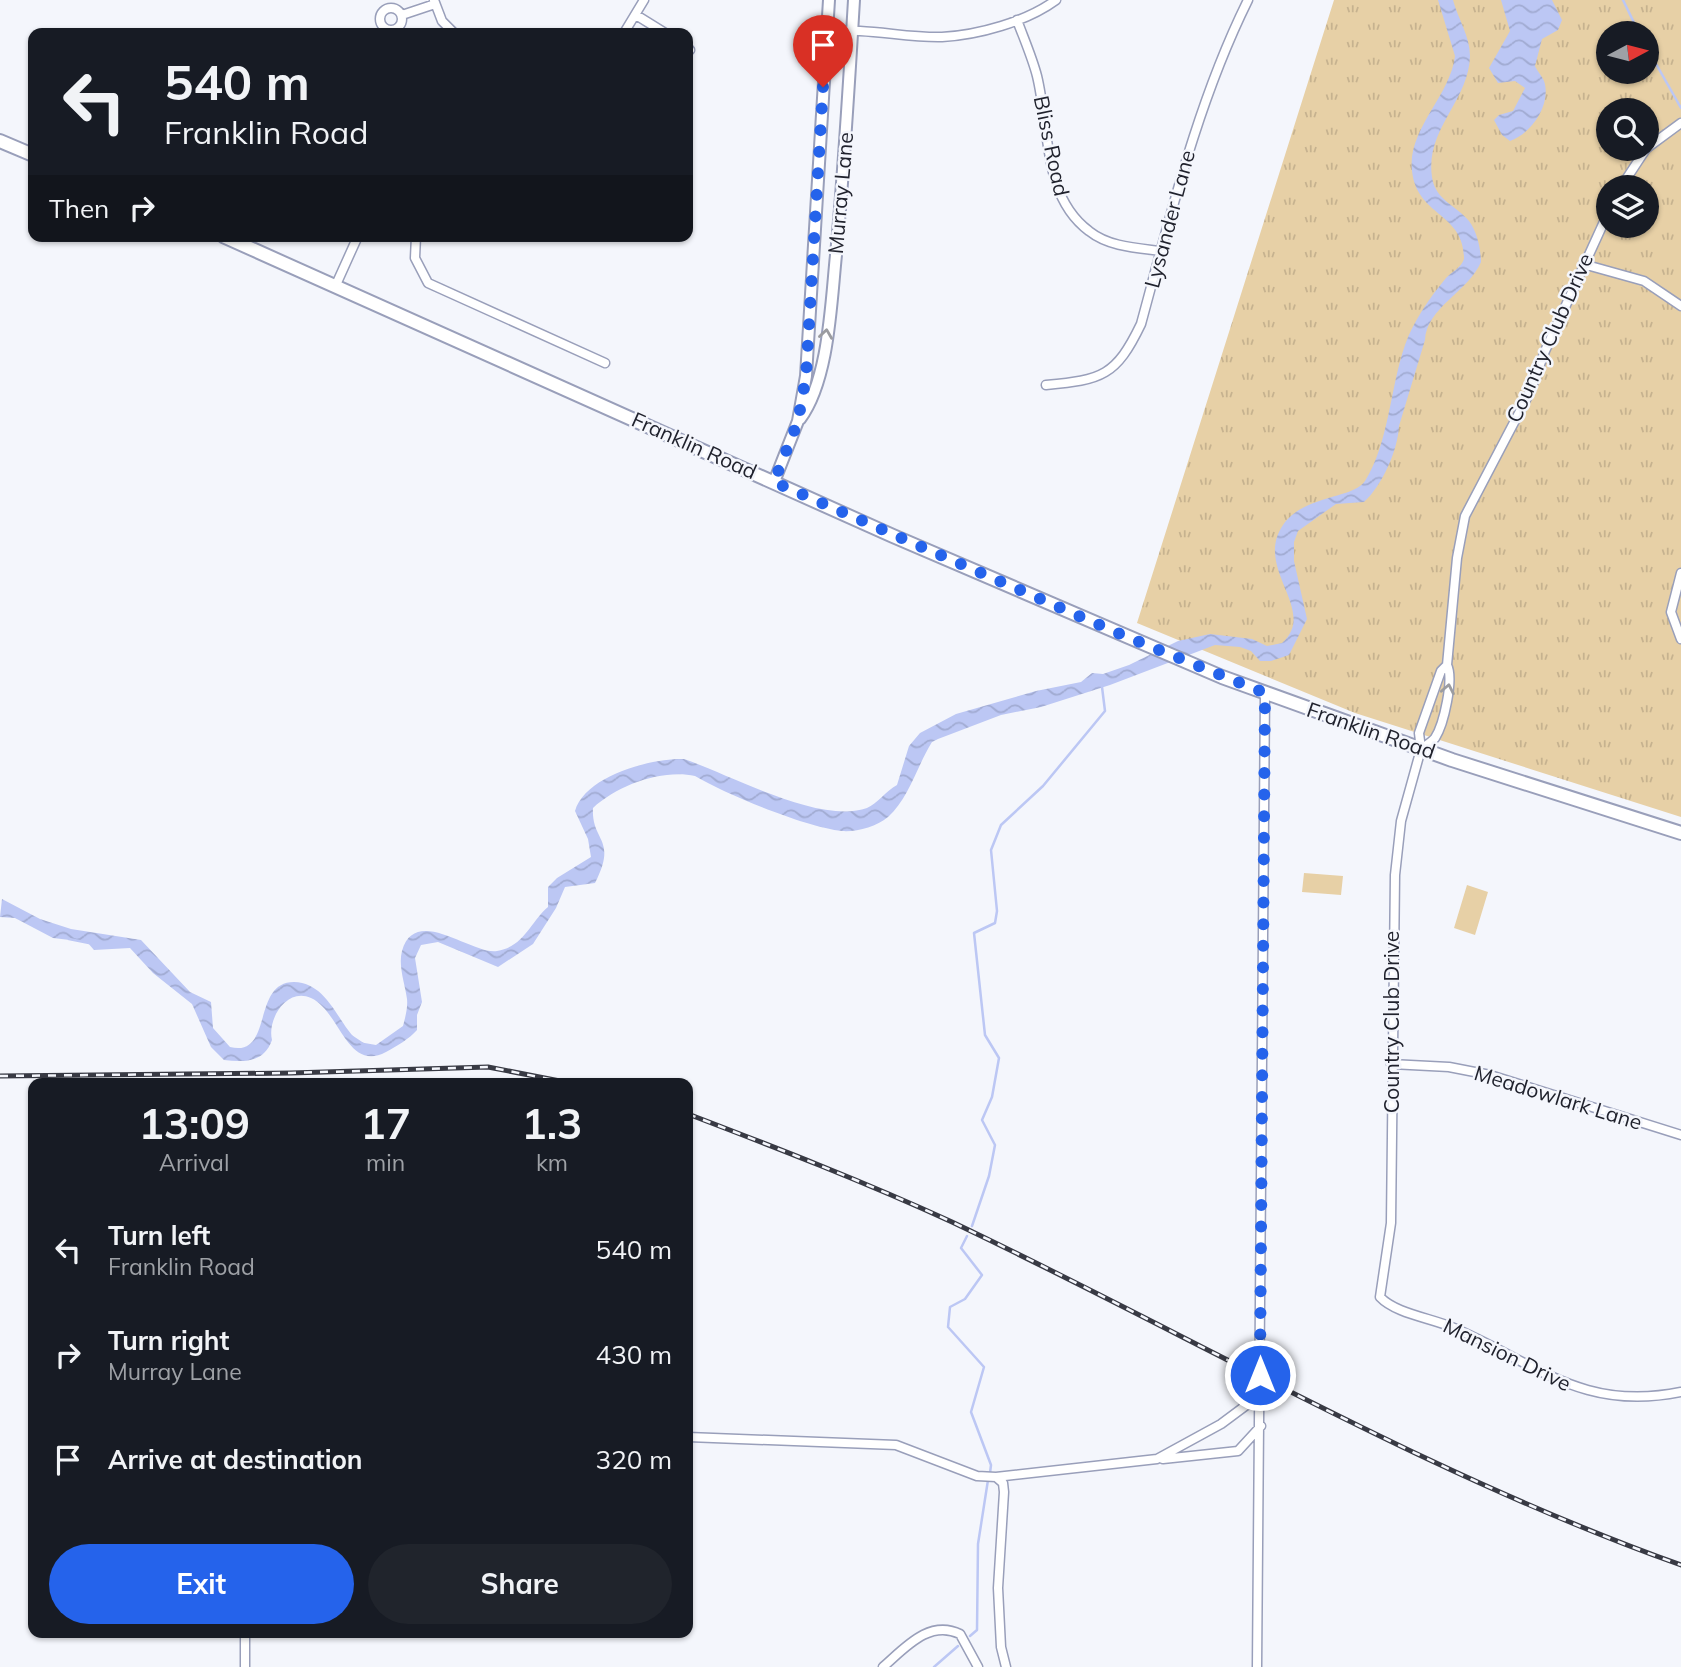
<!DOCTYPE html>
<style>
:root{--surface:#171b24;--page:#20242c;--text:#f1f3f6;--muted:#9ea1a6;--accent:#2563eb}
body{margin:0;font-family:Mulish,sans-serif;background:var(--page);color:var(--text);height:100vh;display:flex;flex-direction:column;font-size:26px;white-space:nowrap}
*{box-sizing:border-box;margin:0}
p{font-size:23px;color:var(--muted)}
.icon{flex:none;width:38px;height:38px;fill:none;stroke:currentColor;stroke-width:2;stroke-linecap:round;stroke-linejoin:round}
.map{position:relative;flex:1;overflow:hidden}
.panel{position:absolute;left:28px;top:1078px;width:665px;height:560px;display:flex;flex-direction:column;background:var(--surface);border-radius:14px;box-shadow:0 2px 5px #0004}
.panel>*{flex:none}
.guide{position:absolute;left:28px;top:28px;width:665px;height:214px;border-radius:14px;box-shadow:0 2px 5px #0004;background:#171b24;color:var(--text);overflow:hidden}
.needle{width:46px;rotate:83deg}
.tools{position:absolute;left:1596px;top:21px;display:grid;gap:14px}
.tools a{display:grid;place-items:center;width:63px;height:63px;border-radius:50%;background:var(--surface);box-shadow:0 2px 5px #0004;font-size:35px}
.pin{position:absolute;display:grid;place-items:center;width:60px;height:60px;color:#fff;margin:-72px -30px;border-radius:50% 50% 50% 0;rotate:-45deg;box-shadow:0 0 7px #0007}
.pin .icon{rotate:45deg}
.me{position:absolute;width:77px;margin:-38px;rotate:0deg;stroke-linejoin:round;filter:drop-shadow(0 0 5px #0008)}
.turn{display:flex;align-items:center;gap:24px;height:147px;padding:0 21px;font-size:32px}
.turn .icon{width:91px;height:91px;stroke-width:2.5}
.turn b{display:block;font-size:49px;line-height:60px}
.then{display:flex;align-items:center;height:66px;padding:0 21px;background:#0003;gap:14px;font-size:26px}
.eta{display:flex;justify-content:space-evenly;align-items:center;height:119px;text-align:center}
.eta b{font-size:42px;font-weight:700;line-height:49px}
.cta{display:flex;gap:14px;margin-top:auto;padding:14px 21px}
.cta a{flex:1;height:80px;border-radius:42px;background:var(--accent);color:#fff;font-size:28px;font-weight:700;line-height:80px;text-align:center}
.cta a+a{background:var(--page);color:var(--text)}
ul{padding:0;list-style:none}
li{display:flex;align-items:center;gap:21px;height:105px;padding:0 21px}
li div{flex:1}
li b{display:block;font-size:26px}
li em{font-style:normal}
.map>svg:first-child{display:block}
.grass{fill:url(#grass-tufts);fill-rule:evenodd}
.pitch{fill:#e7d0a6}
.water{fill:url(#water-waves)}
.lines{fill:none;stroke-linecap:round;stroke-linejoin:round}
.stream{stroke:#bcc7f4;stroke-width:2.5}
.street-casing{stroke:#999fba;stroke-width:11}
.secondary-casing{stroke:#999fba;stroke-width:14}
.primary-casing{stroke:#999fba;stroke-width:16}
.street{stroke:#fff;stroke-width:8}
.secondary{stroke:#fff;stroke-width:10}
.primary{stroke:#fff;stroke-width:12}
.rail-casing{stroke:#383a44;stroke-width:5}
.rail{stroke:#f4f6fc;stroke-width:2.5;stroke-dasharray:8;stroke-linecap:butt}
.oneway{stroke:#9b9ca0}
.route{stroke:#2563eb;stroke-width:12;stroke-dasharray:0 21.6}
.labels{text-anchor:middle;stroke-width:5;stroke-linejoin:round;paint-order:stroke}
.street-label{font-size:21px;fill:#20222d;stroke:#f4f6fc}
</style>
<div class="map">
<svg width="1681" height="1667" viewBox="0 0 1681 1667">
<defs>
<pattern id="grass-tufts" width="24" height="20" patternUnits="userSpaceOnUse" patternTransform="scale(1.75)"><rect width="24" height="20" fill="#e7d0a6"/><path d="M3 7l-1-3M5 7V3M7 7l1-3M15 17l-1-3M17 17v-4M19 17l1-3" fill="none" stroke="#c6b28f"/></pattern>
<pattern id="water-waves" width="16" height="10" patternUnits="userSpaceOnUse" patternTransform="scale(1.75)"><rect width="16" height="10" fill="#bcc7f4"/><path d="M0 5q4-4 8 0t8 0" fill="none" stroke="#a1abd2"/></pattern>
</defs>
<rect width="100%" height="100%" fill="#f4f6fc"/>
<path class="grass" d="M1334 0H1681V817L1355 713 1137 623ZM1608 33H1647V72H1608ZM1608 110H1647V149H1608ZM1608 187H1647V226H1608Z"/>
<path class="pitch" d="M1304 873 1343 876 1341 895 1302 892Z
M1467 885 1488 892 1475 935 1454 928Z"/>
<path class="water" d="M1438 0H1453C1458 19 1470 36 1470 56 1469 101 1425 129 1432 177 1435 200 1457 206 1469 221 1477 231 1481 250 1481 262 1469 291 1426 308 1425 340L1399 426C1398 450 1382 486 1364 502L1336 504 1298 531 1294 542V561L1307 619 1289 655 1271 661H1260L1251 651 1240 647 1215 645 1110 685 1041 707 1001 715 938 739 932 742C917 766 909 798 888 817 876 827 857 832 842 831 806 827 727 795 695 776 662 769 618 785 593 808 591 842 618 838 595 883L565 887 556 908 533 944 498 967 438 942 421 945 415 958 422 1002 417 1015V1030C409 1039 397 1046 386 1052 347 1073 340 1011 311 998 286 987 267 1020 272 1040 264 1063 244 1062 224 1060L211 1047 192 1004 153 973 130 948 94 950 87 942 53 938 15 918 0 917 2 899 40 919 71 929 141 940 190 992 211 1002 213 1028 230 1047C274 1058 251 982 294 982 329 983 338 1025 359 1042L376 1045 403 1026C405 1018 408 1008 407 999 405 984 398 966 402 951 415 904 472 955 497 951 524 947 531 921 548 907V887L557 878 591 857 588 839 575 811C585 776 651 758 684 759 729 774 820 825 867 808 877 804 886 791 897 785L909 746 920 733 956 714 1036 691 1081 682 1092 673 1103 674 1129 665 1178 641 1210 634 1252 639 1267 646 1282 643C1319 610 1253 569 1283 525 1303 495 1353 499 1365 481 1389 443 1390 388 1405 345 1413 322 1430 297 1446 278 1453 271 1461 268 1464 259 1464 212 1417 217 1412 171 1407 129 1450 97 1455 56Z
M1501 0H1552L1562 20 1558 30 1542 39 1535 66C1537 71 1542 76 1544 81 1552 104 1531 134 1510 141L1502 135 1494 120 1499 115 1513 111 1525 88 1515 81 1498 83 1489 68 1510 31Z"/>
<g class="lines">
<path class="stream" d="M1623 0 1639 33
M1647 48 1681 108
M69 939 89 943
M351 1036 363 1044
M972 1226 989 1176 995 1145 982 1120 992 1097 999 1058 985 1035 974 933 995 923 997 911 991 850 1001 825 1043 786 1105 711 1102 687
M967 1236 961 1248 982 1275 965 1299 950 1307 948 1327 984 1367 971 1412 991 1465 990 1473
M970 1636 977 1630 978 1544 988 1480
M934 1667 958 1646"/>
<g class="street-casing">
<path id="street" d="M434 0 442 21 454 33
M380 19a11 11 0 1 1 22 0a11 11 0 1 1-22 0Z
M402 15 435 4
M636 15 665 33
M1017 20C1024 39 1032 57 1037 76 1050 129 1042 196 1089 231 1109 247 1137 248 1161 251
M827 32C866 27 903 38 942 37 978 35 1026 22 1056 0
M624 33 644 0
M688 48 690 50
M1647 148 1681 123
M1621 187 1646 149
M416 236 415 258 428 283 605 363
M1583 264 1644 281 1681 306
M335 287 358 236
M1046 385C1102 380 1116 376 1141 324 1171 214 1197 103 1248 0
M1681 573 1671 612 1681 639
M1447 665 1457 558 1465 516 1530 392 1545 351 1608 213
M1421 749C1425 746 1432 742 1435 738 1444 724 1454 679 1447 665L1441 671 1419 733 1421 749 1401 821 1395 875 1391 1223 1380 1297C1396 1314 1432 1318 1454 1328 1537 1364 1583 1412 1681 1392
M1391 1064 1449 1067 1490 1075 1681 1135
M688 1437 896 1445 977 1476 996 1477 1003 1483 1004 1492 998 1588 1001 1647 1006 1667
M1163 1459 1238 1451 1261 1426
M996 1477 1157 1459 1221 1424 1260 1395
M245 1633V1667
M883 1667C905 1648 929 1619 960 1634L978 1667
M1257 1667 1265 693"/>
</g>
<g class="secondary-casing">
<path id="secondary" d="M800 419C829 380 831 303 836 255 844 170 849 85 854 0
M774 482 798 421 806 376 829 0"/>
</g>
<g class="primary-casing">
<path id="primary" d="M0 141 33 155
M223 236 893 536 1222 677 1452 760 1681 833"/>
</g>
<use href="#street" class="street"/>
<use href="#secondary" class="secondary"/>
<use href="#primary" class="primary"/>
<g class="rail-casing">
<path id="rail" d="M0 1076 291 1073 488 1067 570 1083
M688 1114C777 1148 865 1182 952 1222 1194 1337 1428 1475 1681 1565"/>
</g>
<use href="#rail" class="rail"/>
</g>
<defs><path id="oneway-chevron" d="M-2-3.5L2.5 0L-2 3.5" fill="none" stroke-width="1.6" stroke-linecap="round" stroke-linejoin="round" transform="scale(1.75)"/></defs>
<g class="oneway">
<use href="#oneway-chevron" transform="translate(826 334) rotate(-82)"/>
<use href="#oneway-chevron" transform="translate(1448 689) rotate(-79)"/>
</g>
<g class="lines">
<path class="route" d="M823 87 806 376 798 421 774 482 1127 637 1265 693 1260 1375"/>
</g>
<g class="labels">
<g class="street-label">
<text transform="translate(1051 146) rotate(78)" y="7">Bliss Road</text>
<text transform="translate(841 193) rotate(-85)" y="7">Murray Lane</text>
<text transform="translate(1170 219) rotate(-75)" y="7">Lysander Lane</text>
<text transform="translate(1550 338) rotate(-66)" y="7">Country Club Drive</text>
<text transform="translate(694 446) rotate(24)" y="7">Franklin Road</text>
<text transform="translate(1371 731) rotate(19)" y="7">Franklin Road</text>
<text transform="translate(1392 1022) rotate(-90)" y="7">Country Club Drive</text>
<text transform="translate(1558 1098) rotate(17)" y="7">Meadowlark Lane</text>
<text transform="translate(1507 1355) rotate(26)" y="7">Mansion Drive</text>
</g>
</g>
</svg>
<div class="tools">
<a><svg class="needle" viewBox="-14 -14 28 28"><path d="M0-13l5 13h-10z" fill="#e53935"/><path d="M0 13l5-13h-10z" fill="#9ea1a6"/></svg></a>
<a><svg class="icon" aria-label="search" viewBox="0 0 24 24"><circle cx="10" cy="10" r="6"/><path d="M15 15l6 6"/></svg></a>
<a><svg class="icon" aria-label="layers" viewBox="0 0 24 24"><path d="M12 4l9 5-9 5-9-5zM3 14l9 5 9-5"/></svg></a>
</div>
<div class="pin" style="left:823px;top:87px;background:#d93025"><svg class="icon" aria-label="arrive" viewBox="0 0 24 24"><path d="M6 21V4h12l-3 4 3 4H6"/></svg></div>
<svg class="me" style="left:1260px;top:1375px" viewBox="-20 -20 40 40"><circle r="17" fill="#2563eb" stroke="#fff" stroke-width="3"/><path d="M0-11L8 9 0 5-8 9z" fill="#fff"/></svg>
<div class="guide">
<div class="turn"><svg class="icon" aria-label="left" viewBox="0 0 24 24"><path d="M17 20v-9H6M10 6l-5 5 5 5"/></svg><div><b>540 m</b>Franklin Road</div></div>
<div class="then">Then<svg class="icon" aria-label="right" viewBox="0 0 24 24"><path d="M7 20v-9h11M14 6l5 5-5 5"/></svg></div>
</div>
<section class="panel">
<div class="eta">
<div><b>13:09</b><p>Arrival</p></div>
<div><b>17</b><p>min</p></div>
<div><b>1.3</b><p>km</p></div>
</div>
<ul>
<li><svg class="icon" aria-label="left" viewBox="0 0 24 24"><path d="M17 20v-9H6M10 6l-5 5 5 5"/></svg><div><b>Turn left</b><p>Franklin Road</p></div><em>540 m</em></li>
<li><svg class="icon" aria-label="right" viewBox="0 0 24 24"><path d="M7 20v-9h11M14 6l5 5-5 5"/></svg><div><b>Turn right</b><p>Murray Lane</p></div><em>430 m</em></li>
<li><svg class="icon" aria-label="arrive" viewBox="0 0 24 24"><path d="M6 21V4h12l-3 4 3 4H6"/></svg><div><b>Arrive at destination</b></div><em>320 m</em></li>
</ul>
<div class="cta"><a>Exit</a><a>Share</a></div>
</section>
</div>
